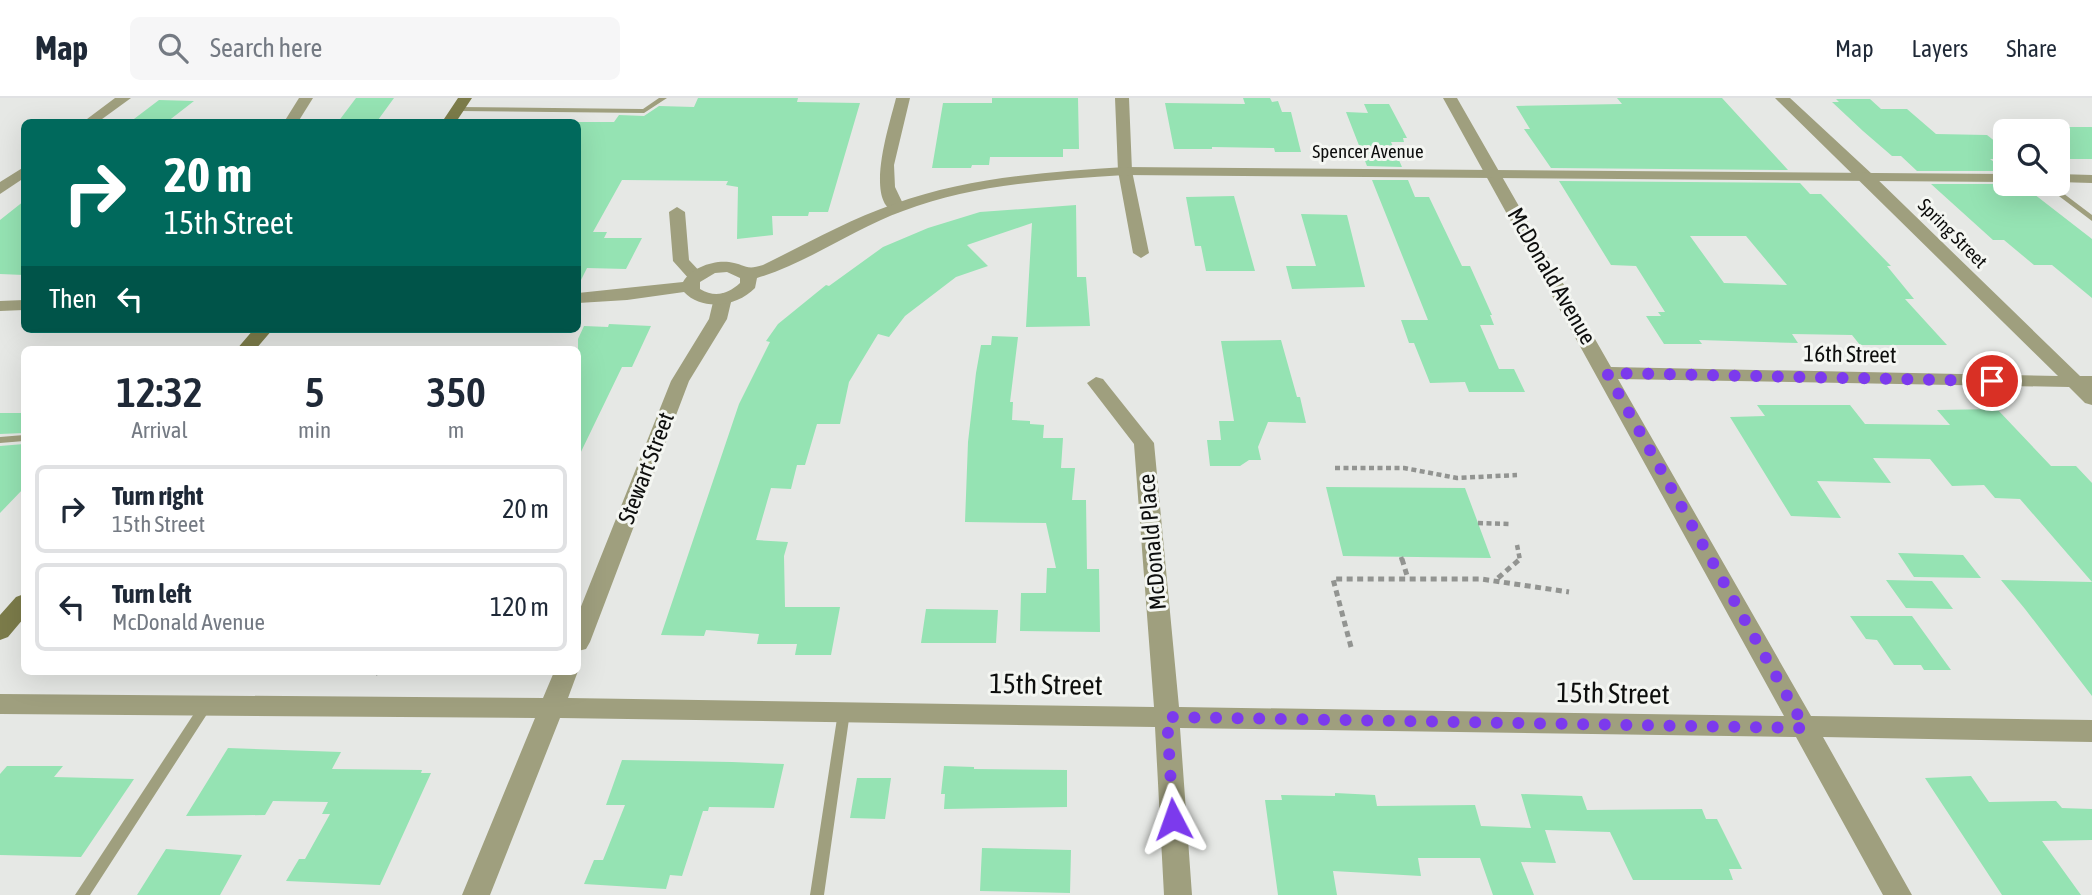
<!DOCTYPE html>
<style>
:root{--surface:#fff;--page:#f6f6f7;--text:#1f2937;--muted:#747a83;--line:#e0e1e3}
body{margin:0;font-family:"Asap Condensed",sans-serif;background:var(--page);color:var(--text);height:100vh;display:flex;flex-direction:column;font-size:26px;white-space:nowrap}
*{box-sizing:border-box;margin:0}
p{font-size:23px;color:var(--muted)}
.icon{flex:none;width:38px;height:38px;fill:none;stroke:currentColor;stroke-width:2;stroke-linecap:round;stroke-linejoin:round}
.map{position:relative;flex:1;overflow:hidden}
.drawer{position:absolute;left:21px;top:248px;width:560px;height:329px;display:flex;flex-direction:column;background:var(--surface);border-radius:10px;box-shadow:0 7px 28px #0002}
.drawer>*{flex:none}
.guide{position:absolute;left:21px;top:21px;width:560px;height:214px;border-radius:10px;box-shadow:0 7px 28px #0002;background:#00695c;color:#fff;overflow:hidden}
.tools{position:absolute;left:1993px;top:21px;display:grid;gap:14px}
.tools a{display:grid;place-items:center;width:77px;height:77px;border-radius:10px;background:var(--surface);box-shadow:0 7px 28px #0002;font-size:35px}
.pin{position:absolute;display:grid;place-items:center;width:60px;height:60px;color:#fff;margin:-30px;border:4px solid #fff;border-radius:50%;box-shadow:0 2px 7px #0007}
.me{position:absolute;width:77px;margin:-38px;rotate:356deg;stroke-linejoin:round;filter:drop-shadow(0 0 5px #0008)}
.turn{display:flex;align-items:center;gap:24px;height:147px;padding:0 28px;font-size:32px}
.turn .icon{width:91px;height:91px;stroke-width:2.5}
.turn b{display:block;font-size:49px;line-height:60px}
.then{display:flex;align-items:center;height:66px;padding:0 28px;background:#0003;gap:14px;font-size:26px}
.eta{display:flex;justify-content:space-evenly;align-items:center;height:119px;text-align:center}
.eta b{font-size:42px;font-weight:600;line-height:49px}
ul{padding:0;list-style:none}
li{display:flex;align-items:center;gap:21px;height:88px;margin:0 14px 10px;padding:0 14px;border:4px solid var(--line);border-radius:10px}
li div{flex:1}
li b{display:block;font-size:26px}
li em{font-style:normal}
header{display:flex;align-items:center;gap:42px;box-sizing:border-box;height:98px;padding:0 35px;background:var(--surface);border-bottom:2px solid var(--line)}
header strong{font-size:33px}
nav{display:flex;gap:38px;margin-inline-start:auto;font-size:24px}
.search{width:490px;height:63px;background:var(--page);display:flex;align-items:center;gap:18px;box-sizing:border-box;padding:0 24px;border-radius:10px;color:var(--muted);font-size:26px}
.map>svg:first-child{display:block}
.building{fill:#95e3b3;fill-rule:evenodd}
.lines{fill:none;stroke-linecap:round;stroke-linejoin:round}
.path-far1{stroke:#929491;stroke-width:4.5;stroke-dasharray:5 3.5;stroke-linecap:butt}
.path{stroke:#929491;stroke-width:5;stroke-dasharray:6 4.5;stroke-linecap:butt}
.service{fill:#9f9f7e;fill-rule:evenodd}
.minor{fill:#9f9f7e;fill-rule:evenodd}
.tertiary{fill:#9f9f7e;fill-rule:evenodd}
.secondary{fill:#7c7c4a;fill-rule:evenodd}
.route{stroke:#7c3aed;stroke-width:12;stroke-dasharray:0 21.6}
.labels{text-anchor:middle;stroke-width:6;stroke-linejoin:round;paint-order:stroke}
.far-street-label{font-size:19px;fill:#0d0e0d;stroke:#f4f6f2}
.street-label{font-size:23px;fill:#0d0e0d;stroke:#f4f6f2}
.near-street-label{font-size:28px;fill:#0d0e0d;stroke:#f4f6f2}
</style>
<header>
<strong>Map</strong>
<div class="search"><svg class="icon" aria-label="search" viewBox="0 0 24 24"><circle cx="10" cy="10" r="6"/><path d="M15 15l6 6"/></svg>Search here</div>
<nav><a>Map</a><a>Layers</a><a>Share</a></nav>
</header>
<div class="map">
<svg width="2092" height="797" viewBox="0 0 2092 797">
<rect width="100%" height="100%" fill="#e6e8e5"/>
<path class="building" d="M356 0H394L378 22 338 24Z
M698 0H798L797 4 860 5 828 114H809L808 118H772L773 137 737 141 738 89 726 87 728 83 622 82 593 134H607L604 140H642L626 171 587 170 578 188V24H614L619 17 644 18 659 8 694 9Z
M992 0H1078L1079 51H1063V59H990L989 67H972L971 70H932L943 5H992Z
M1243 0H1270L1272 4 1278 3 1282 14H1291L1301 54H1275L1274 50 1212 49V51H1174L1165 5 1245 6Z
M1617 0H1722L1788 72 1551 70 1524 31H1530L1516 8 1622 6Z
M1836 1H1870L1881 11H1907L1936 36 1987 37 2006 52V61H1990L2006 73H1917L1901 58H1892L1863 33 1832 4H1839Z
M159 2 194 3 167 24H130Z
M1364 6H1389L1407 40H1403L1404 44H1391L1402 69 1367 68 1346 14 1368 15Z
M2058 29H2092V61H2058Z
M1372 82H1408L1415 99H1429L1462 168H1470L1492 217H1490L1494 227H1480L1499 271H1514L1525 294H1469L1465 284 1430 285 1414 245H1409L1401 222H1428Z
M1559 83 1800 85 1810 96H1821L1891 168H1887L1914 201H1905L1947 247H1860L1852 237 1792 236 1798 245 1699 242 1702 246H1664L1646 218H1661L1658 214H1665L1636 168 1611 167ZM1690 138H1746L1787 187 1724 185Z
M1931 86H2021L2092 141V200L2052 167H2034L2004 142H1993Z
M1234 98 1255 173H1206L1201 148H1195L1186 99Z
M24 103V177L0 176V122Z
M1076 107 1077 179H1086L1090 228 1026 229 1032 125 967 147 988 168 956 179 905 218 889 239 878 236 849 284 840 326H817L805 367H797L791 391 771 390 756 442 788 444 784 458 785 509H840L831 557H795L797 546H757L759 536 706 532 704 538 661 537 739 306 770 244 766 243 778 226 826 187 829 188 883 149 928 130 980 114Z
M1301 116 1347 117 1365 189 1292 191 1286 168H1316Z
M609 226 651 228 632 269H622L578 360V241L584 228 608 229Z
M992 238 1018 239 1010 304H1013L1012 322 1030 323V326L1044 327 1043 340H1063L1061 370H1075L1072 402H1086L1087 471H1099L1100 534 1020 533 1021 495H1046L1047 470H1056L1046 425 965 424 968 344 976 275 981 247H991Z
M1281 242 1297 299H1300L1306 325 1268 324 1258 349 1261 362H1249L1240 368H1210L1207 342H1221L1219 323H1234L1221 243Z
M1757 307H1850L1865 326 1950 327 1937 312 1997 311 2051 368H2076L2092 385V484L2020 401 1995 400 1984 387 1952 388 1930 361 1873 360 1891 385 1817 383 1841 420 1791 418 1730 319 1765 318Z
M0 315H24V335L0 336Z
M24 346V390L0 415V348Z
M1326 389 1465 390 1491 460 1343 458Z
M1898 455 1963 457 1981 480 1914 479Z
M1886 482 1932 483 1953 511 1906 510Z
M2001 482 2092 484V598L2025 511Z
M926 511 998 512 996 545H921Z
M1850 518H1912L1951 572H1924L1921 567H1894L1877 542 1866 541Z
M228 650 341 654 332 671 422 672 421 675H431L380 787 286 783 299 761H305L330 716H322L328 704 273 703 265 717 186 718Z
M622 662 732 664 784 666 774 710 709 709 708 713H703L682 778 670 777 666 791 584 786 594 762H603L625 707H606Z
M7 668H63L54 679 134 681 81 759 0 757V676Z
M944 668 974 669V671L1067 672V709L944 711 945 696H941Z
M1971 678 1989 704 2056 703 2062 710 2092 711V742L2042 743 2081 797H2002L1925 680Z
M857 680H891L885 721 850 720Z
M1335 695 1375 697 1377 708 1475 707 1481 728 1531 730 1521 696 1582 698 1587 712 1702 711 1706 721H1717L1742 771H1729L1733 782H1633L1610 734 1545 732 1556 765 1521 764 1534 797H1493L1480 760H1418L1421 778 1333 773 1337 797H1278L1265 702H1282L1281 697 1335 698Z
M982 750 1071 752 1070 795 980 793Z
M166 751 242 757 220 797H137Z"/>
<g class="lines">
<path class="path-far1" d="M1335 370H1404L1457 380 1517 377
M1478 425 1510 426
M1517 447 1520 462
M1401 459 1402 462"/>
<path class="path" d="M1402 461 1408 481
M1498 480 1520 461
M1351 549 1333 481H1481L1569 494
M375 576 377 574"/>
<path class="service" d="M659 0H667L644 15 459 13 456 11 459 9 643 11Z
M2043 86H2051L2092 117V123Z
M24 337V343L0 345V339Z
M205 604 209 605 211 609 209 613 90 797H75L201 605Z
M844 609 848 610 850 614 824 797H810L838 614 840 610Z"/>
<path class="minor" d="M115 0H131L98 24H83Z
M299 0H313L298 24H284Z
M896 0H910L894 67 895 89 905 110 897 115C862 106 891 22 896 0Z
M1115 0H1129L1132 73 1149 155 1141 160 1133 155 1118 73Z
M1443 0H1457L1611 269 2058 278 1775 0H1790L1872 76 2080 278H2092V307L2085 305 2069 289 1618 281 1811 618 2092 622V644L1823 639 1912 797H1883L1796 639 1180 630 1192 797H1164L1155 629 560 620 490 797H462L535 620 0 616V596L543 600 554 574 578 573 568 600 1154 609 1134 346 1087 285 1096 279 1103 281 1154 345 1179 609 1784 618Z
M24 69V80L0 96V84Z
M677 109 685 114 689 162 704 178 702 182H690L673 163 669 114Z
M723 195 732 200 727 221 689 283 590 544 586 551 578 553V516L671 283 709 221 714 200Z"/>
<path class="tertiary" d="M1125 69 2006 76V84L1125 77C1050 82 974 86 903 113 853 131 808 165 757 180L755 190C738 208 703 214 684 194L627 202 578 205V195L683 184C691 170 713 162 729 164 745 166 745 173 763 167 806 146 848 122 894 106 968 79 1047 74 1125 69ZM727 174 740 180V185C728 196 715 200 700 191V184L715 175Z
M2058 76 2092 77V85L2058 84Z
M24 202V212L0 213V203Z"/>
<path class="secondary" d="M458 0H472L456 24H442Z
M254 231H273L255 252H236Z
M24 496V520L8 539 0 542V517L16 499Z"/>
</g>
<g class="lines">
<path class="route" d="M1173 721 1167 619 1805 630 1607 275 1992 283"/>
</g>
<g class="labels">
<g class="far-street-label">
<text x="1368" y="60">Spencer Avenue</text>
<text transform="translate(1953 135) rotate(45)" y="7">Spring Street</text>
</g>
<g class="street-label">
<text transform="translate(1552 178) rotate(60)" y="8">McDonald Avenue</text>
<text transform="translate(1850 256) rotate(1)" y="8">16th Street</text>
<text transform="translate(646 370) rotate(-69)" y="8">Stewart Street</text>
<text transform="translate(1152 444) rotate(-95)" y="8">McDonald Place</text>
</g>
<g class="near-street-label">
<text transform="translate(1046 586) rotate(1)" y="10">15th Street</text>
<text transform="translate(1613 595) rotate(1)" y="10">15th Street</text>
</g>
</g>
</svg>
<div class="tools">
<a><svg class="icon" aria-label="search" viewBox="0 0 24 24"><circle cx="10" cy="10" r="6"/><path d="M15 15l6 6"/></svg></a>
</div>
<div class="pin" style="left:1992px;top:283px;background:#d93025"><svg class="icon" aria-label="arrive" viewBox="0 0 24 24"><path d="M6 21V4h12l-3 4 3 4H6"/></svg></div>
<svg class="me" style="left:1173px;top:721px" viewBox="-20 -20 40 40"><path d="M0-17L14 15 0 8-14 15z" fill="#7c3aed" stroke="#fff" stroke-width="4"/></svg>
<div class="guide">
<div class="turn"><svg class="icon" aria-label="right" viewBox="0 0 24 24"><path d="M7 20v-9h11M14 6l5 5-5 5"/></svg><div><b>20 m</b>15th Street</div></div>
<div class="then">Then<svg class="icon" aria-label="left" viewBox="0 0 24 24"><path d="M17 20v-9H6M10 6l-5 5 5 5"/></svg></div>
</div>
<section class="drawer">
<div class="eta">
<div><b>12:32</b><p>Arrival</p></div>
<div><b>5</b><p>min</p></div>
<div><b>350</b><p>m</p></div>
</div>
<ul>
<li><svg class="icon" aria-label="right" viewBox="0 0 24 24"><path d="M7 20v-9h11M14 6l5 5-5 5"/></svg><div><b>Turn right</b><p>15th Street</p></div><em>20 m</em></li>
<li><svg class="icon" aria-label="left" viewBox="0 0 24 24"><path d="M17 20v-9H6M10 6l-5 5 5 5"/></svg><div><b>Turn left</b><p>McDonald Avenue</p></div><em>120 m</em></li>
</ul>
</section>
</div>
